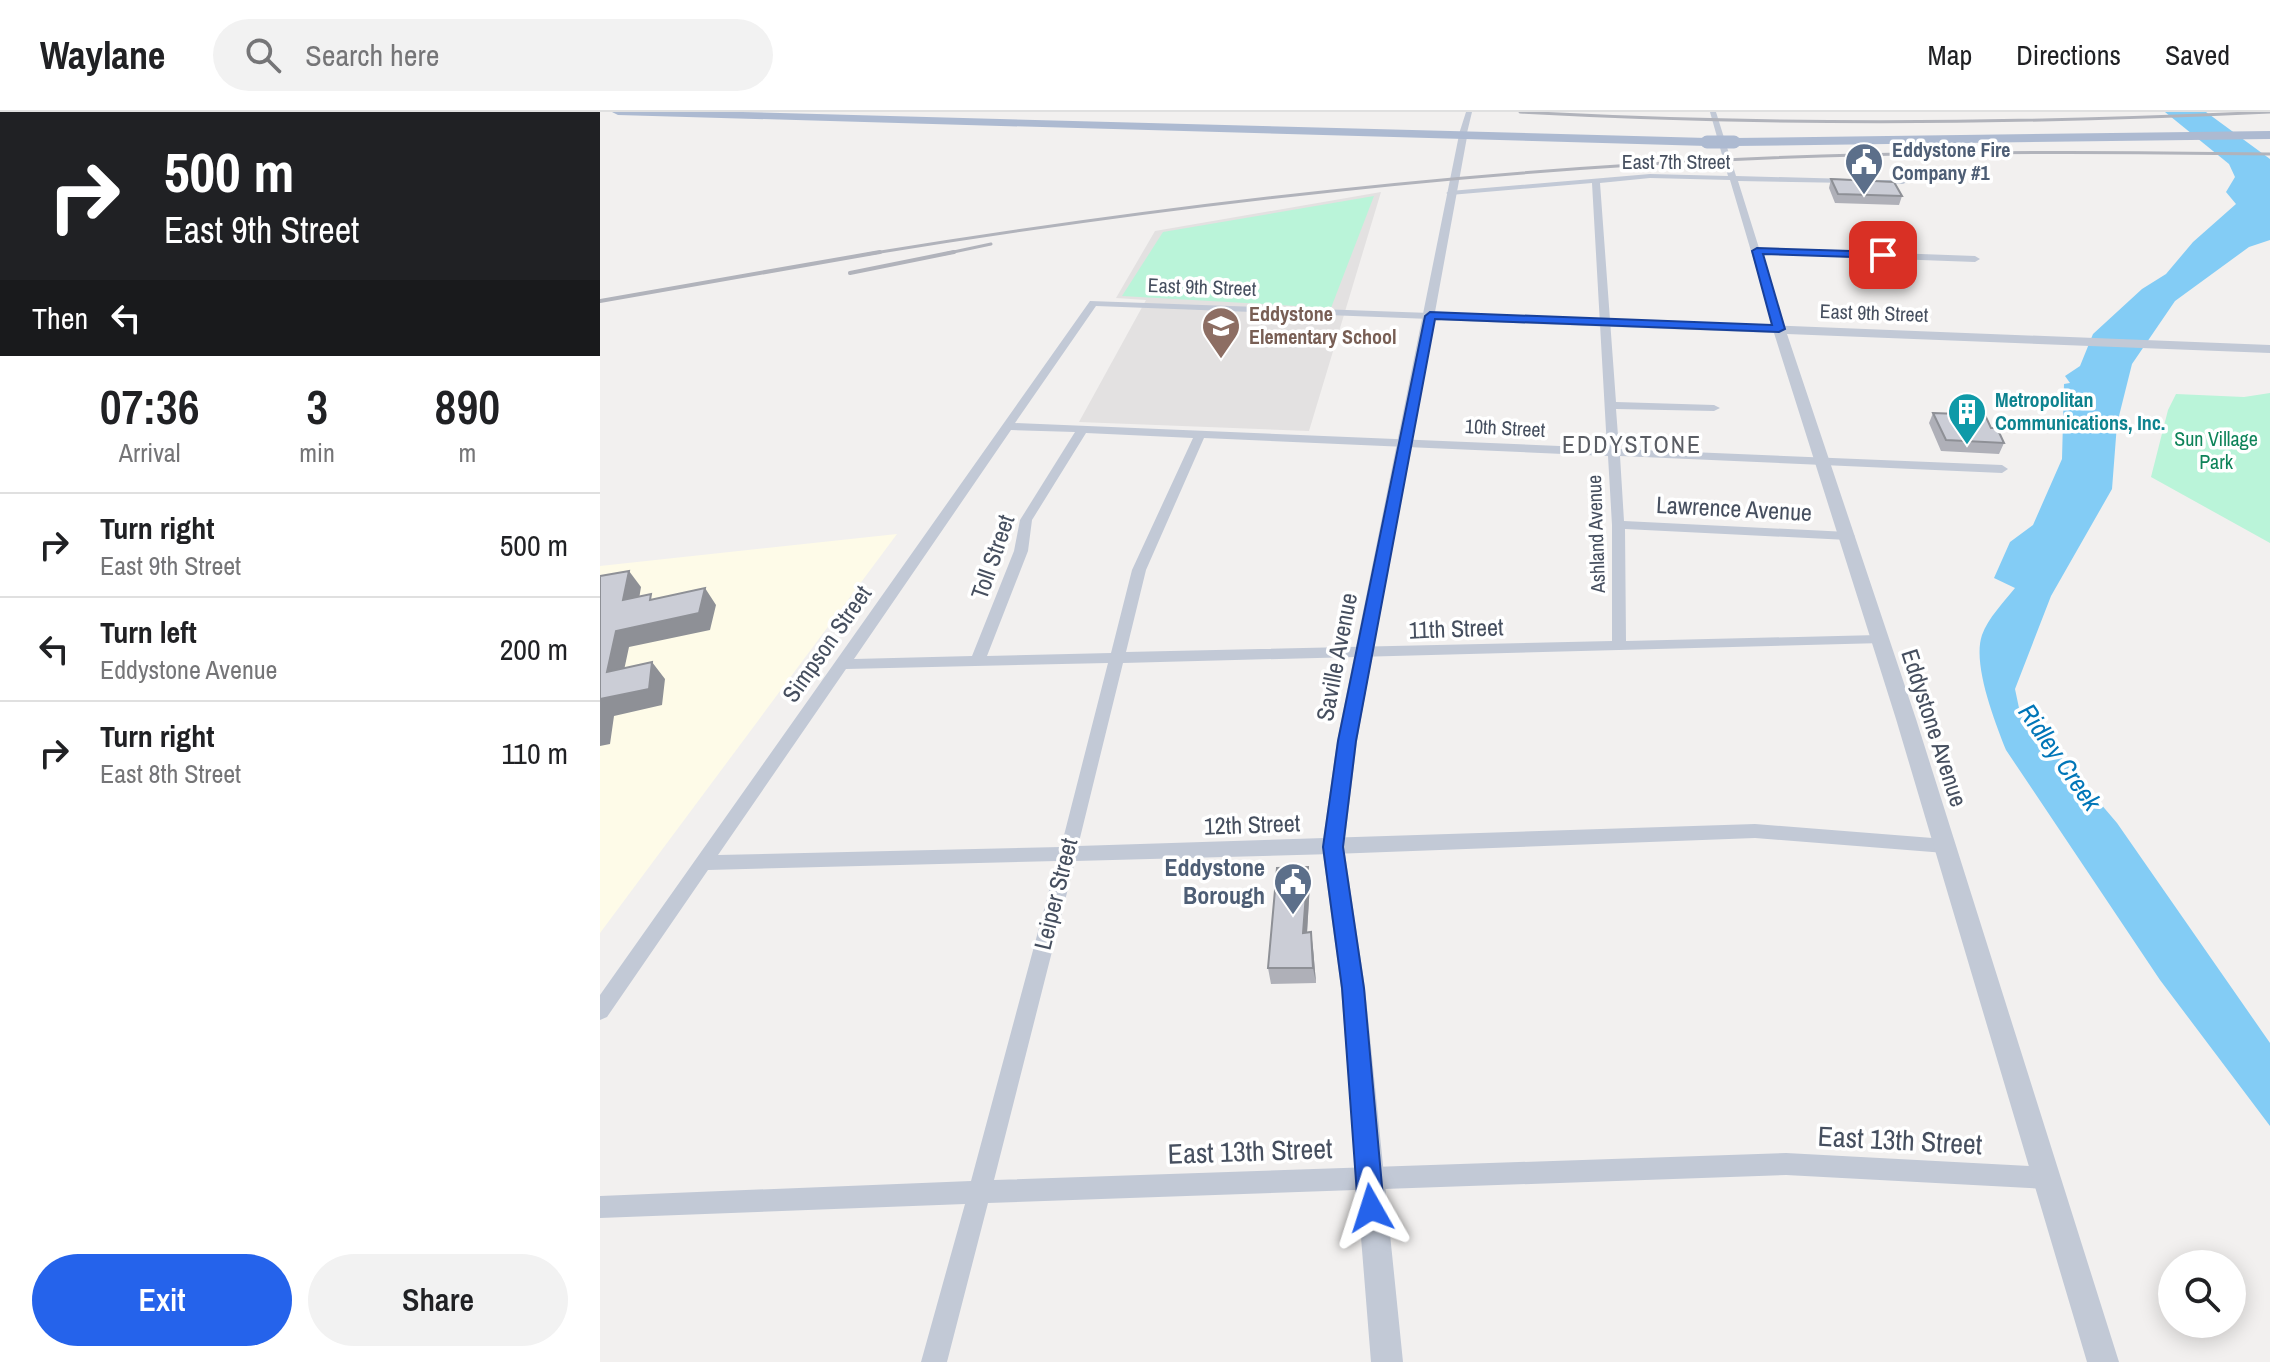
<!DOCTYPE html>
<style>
:root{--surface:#fff;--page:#f2f2f2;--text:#202124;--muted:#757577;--line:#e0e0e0;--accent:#2563eb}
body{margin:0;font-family:"Archivo Narrow",sans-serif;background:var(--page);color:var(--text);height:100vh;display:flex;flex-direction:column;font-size:30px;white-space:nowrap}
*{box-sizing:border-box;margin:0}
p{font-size:26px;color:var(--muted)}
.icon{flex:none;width:44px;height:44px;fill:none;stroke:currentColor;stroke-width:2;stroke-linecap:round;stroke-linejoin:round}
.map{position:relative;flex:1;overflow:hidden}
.panel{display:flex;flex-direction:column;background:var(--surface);width:600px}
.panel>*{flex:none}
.hud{background:#202124;color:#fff;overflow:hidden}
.fabs{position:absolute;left:1558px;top:1138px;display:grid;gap:16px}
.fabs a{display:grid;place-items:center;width:88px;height:88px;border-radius:50%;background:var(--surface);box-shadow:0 4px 20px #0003;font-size:40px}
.pin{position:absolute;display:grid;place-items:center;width:68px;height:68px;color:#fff;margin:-34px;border-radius:16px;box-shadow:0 4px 12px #0006}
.me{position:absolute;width:88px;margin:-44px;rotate:354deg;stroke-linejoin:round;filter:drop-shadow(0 0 6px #0008)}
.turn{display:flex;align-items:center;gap:28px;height:168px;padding:0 32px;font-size:36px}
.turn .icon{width:104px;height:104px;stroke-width:2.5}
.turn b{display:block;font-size:56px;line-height:68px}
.then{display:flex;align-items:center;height:76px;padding:0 32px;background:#0003;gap:16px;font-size:30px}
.eta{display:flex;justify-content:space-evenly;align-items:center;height:136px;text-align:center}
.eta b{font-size:48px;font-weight:600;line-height:56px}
.primary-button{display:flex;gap:16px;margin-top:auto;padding:16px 32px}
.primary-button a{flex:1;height:92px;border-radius:48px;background:var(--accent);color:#fff;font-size:32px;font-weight:600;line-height:92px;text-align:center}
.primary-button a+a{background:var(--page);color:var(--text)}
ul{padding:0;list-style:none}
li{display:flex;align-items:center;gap:24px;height:104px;padding:0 32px;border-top:2px solid var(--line)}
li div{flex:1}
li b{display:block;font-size:30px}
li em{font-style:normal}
header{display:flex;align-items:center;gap:48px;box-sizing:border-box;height:112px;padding:0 40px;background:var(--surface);border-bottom:2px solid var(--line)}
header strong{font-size:38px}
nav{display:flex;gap:44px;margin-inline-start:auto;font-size:28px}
.search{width:560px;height:72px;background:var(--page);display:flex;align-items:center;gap:20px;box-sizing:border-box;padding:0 28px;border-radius:44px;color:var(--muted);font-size:30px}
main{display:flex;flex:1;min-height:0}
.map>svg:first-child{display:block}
.commercial{fill:#fefbe8}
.education{fill:#e3e1e1}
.green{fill:#baf4d9}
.water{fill:#83ccf5}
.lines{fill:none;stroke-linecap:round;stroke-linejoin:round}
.minor{fill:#c2c9d6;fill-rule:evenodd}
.tertiary{fill:#c2c9d6;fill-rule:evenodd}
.primary{fill:#adbad1;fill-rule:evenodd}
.rail-far1{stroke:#b1b3bb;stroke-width:3}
.rail{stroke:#b1b3bb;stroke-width:4}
.primary-bridge{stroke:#adbad1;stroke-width:13}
.wall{fill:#afb0b8}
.shaded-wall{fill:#8e9096}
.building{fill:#cbcdd6;stroke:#8e9096;stroke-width:2}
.route{fill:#2563eb;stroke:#184099;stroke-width:2}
.labels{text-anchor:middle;stroke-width:7;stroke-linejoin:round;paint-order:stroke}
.far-service-label{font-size:20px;font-weight:bold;fill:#4e5e75;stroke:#fff;text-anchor:start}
.far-street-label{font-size:20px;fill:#464f5f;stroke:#fff}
.far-education-label{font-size:20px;font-weight:bold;fill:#785e54;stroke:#fff;text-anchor:start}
.far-culture-label{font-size:20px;font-weight:bold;fill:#0d838f;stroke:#fff;text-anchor:start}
.far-park-label{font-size:20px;fill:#0e8359;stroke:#fff}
.far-quarter-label{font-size:24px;letter-spacing:2px;fill:#5b5e65;stroke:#fff}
.street-label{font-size:24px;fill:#464f5f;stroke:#fff}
.service-label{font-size:24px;font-weight:bold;fill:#4e5e75;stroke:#fff;text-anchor:end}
.water-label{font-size:26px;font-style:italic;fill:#0076b8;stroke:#fff}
.near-street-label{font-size:28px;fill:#464f5f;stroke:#fff}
</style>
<header>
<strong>Waylane</strong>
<div class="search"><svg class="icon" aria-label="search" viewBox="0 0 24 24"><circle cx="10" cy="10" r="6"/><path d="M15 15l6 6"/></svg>Search here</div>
<nav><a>Map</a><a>Directions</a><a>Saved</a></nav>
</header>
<main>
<section class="panel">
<div class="hud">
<div class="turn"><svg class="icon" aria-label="right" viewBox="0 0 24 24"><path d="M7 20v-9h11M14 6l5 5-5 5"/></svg><div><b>500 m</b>East 9th Street</div></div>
<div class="then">Then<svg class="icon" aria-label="left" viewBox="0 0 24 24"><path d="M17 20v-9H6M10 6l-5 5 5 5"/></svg></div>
</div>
<div class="eta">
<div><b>07:36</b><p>Arrival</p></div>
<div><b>3</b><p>min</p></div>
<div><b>890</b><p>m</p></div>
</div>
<ul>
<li><svg class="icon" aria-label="right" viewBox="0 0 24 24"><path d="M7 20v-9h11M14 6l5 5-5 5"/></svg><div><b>Turn right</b><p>East 9th Street</p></div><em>500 m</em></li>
<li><svg class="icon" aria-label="left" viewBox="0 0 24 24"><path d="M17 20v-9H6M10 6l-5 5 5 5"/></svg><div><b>Turn left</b><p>Eddystone Avenue</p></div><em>200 m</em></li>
<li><svg class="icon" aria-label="right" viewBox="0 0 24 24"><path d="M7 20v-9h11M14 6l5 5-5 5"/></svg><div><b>Turn right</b><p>East 8th Street</p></div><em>110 m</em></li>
</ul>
<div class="primary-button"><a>Exit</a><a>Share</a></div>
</section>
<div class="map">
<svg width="1670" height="1250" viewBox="0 0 1670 1250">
<rect width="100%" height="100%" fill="#f2f0ef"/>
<path class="commercial" d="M297 422 0 821V454Z"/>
<path class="education" d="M781 80 709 319 479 310 546 188 516 186 555 119Z"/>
<path class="green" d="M774 84 731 196 522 184 563 120Z
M1670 281V431L1551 365 1568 298 1576 282 1644 285Z"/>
<path class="water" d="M1565 0H1606L1670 47V128L1649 135 1575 189 1532 252 1517 312 1512 377 1451 484 1415 577 1419 596 1517 711 1670 931V1014L1560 868 1406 638C1395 610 1372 552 1382 523 1388 506 1404 490 1415 476L1394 466 1410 430 1433 413 1462 347 1464 272 1470 271 1465 264 1480 254 1493 222 1542 177 1566 162 1593 130 1636 92 1626 80 1635 65 1629 52Z"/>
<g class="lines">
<path class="minor" d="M866 0H872L866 25 862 27 858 25Z
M1110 0H1116L1136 64 1250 67 1254 69 1250 71 1138 69 1159 136 1375 144 1380 147 1375 150 1161 142 1184 217 1179 220 1174 217 1130 68 1050 66 1000 71 1016 290 1114 293 1120 296 1114 299 1016 297 1019 337 1402 353 1408 357 1402 361 1020 344 1024 409 1248 420 1255 424 1248 428 1025 417 1026 529 1278 523 1285 528 1283 531 523 551 478 734 1155 712 1345 727 1351 729 1354 734 1351 739 1345 741 1155 726 733 742 475 749 394 1068 1186 1041 1446 1055 1454 1058 1457 1066 1454 1074 1446 1077 1186 1063 388 1091 347 1250H321L365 1092 0 1106V1084L371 1069 457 749 108 758 7 905 0 908V883L490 189 830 201 835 204 830 207 496 194 415 311 1007 336 992 71 850 83 846 81 850 79 1050 62 1128 64ZM411 318 475 320 420 408 414 439 372 544 254 547ZM486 321 593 326 532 458 511 541 387 544 428 439 432 408ZM604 326 1008 344 1012 413V529L526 540 546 458ZM508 551 461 735 118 743 246 557Z
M1273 68H1303L1307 70 1303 72H1270Z"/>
<path class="tertiary" d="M859 23 867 25 835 200 1670 233V241L1187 222 1316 607 1519 1250H1487L1296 607 1174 221 833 208 757 629 744 735 765 876 803 1250H771L741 876 722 735 737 629Z"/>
<path class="primary" d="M12 0H142L1107 26 1113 30 1107 34 18 3Z
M1670 19V27L1134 34 1128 30 1134 26Z"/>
<path class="rail-far1" d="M920 0C1170 14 1420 12 1670 0
M268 142C526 100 787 68 1048 52 1255 39 1463 39 1670 42
M344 142 391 132"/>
<path class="rail" d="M250 161 354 140
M0 189 280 140"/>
<path class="primary-bridge" d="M1107 30H1134"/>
</g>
<path class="wall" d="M1231 67 1302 84 1299 93 1235 91 1229 76Z
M1333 301 1391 316 1404 331 1399 342 1341 339 1329 311Z
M710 771 707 821 713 836 716 871 671 872 668 856Z"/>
<path class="shaded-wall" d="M29 459 41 475 36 505 23 488Z
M105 476 116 493 110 518 29 535 20 577 7 560 16 519Z
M52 550 65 567 62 593 14 604 10 632 0 634V587Z
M708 755 710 771 706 837 703 821Z
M711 820 713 836 716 871 713 856Z"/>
<path class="building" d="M1231 67 1294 70 1302 84 1238 82Z
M1333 301 1385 303 1391 316H1397L1404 331 1346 328Z
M29 459 23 488 51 482 50 488 105 476 99 501 16 519 7 560 52 550 49 577 0 587V588V464Z
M708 755 703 821 711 820 713 856H668L677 756Z"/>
<path class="route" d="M1157 136 1283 140 1289 143 1283 146 1163 142 1185 217 1179 220 835 207 756 629 743 735 764 876 784 1096 780 1105 771 1109 762 1105 758 1096 742 876 723 735 738 629 825 204 830 200 1172 213 1152 139Z"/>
<defs>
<g id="civic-pin" transform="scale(2)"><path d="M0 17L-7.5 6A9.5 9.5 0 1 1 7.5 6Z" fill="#5c6f8a" stroke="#fff"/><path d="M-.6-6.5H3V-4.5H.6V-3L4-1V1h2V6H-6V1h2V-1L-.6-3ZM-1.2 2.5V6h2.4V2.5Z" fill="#fff"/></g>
<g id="school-pin" transform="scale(2)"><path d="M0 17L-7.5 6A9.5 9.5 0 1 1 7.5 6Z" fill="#8d6e63" stroke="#fff"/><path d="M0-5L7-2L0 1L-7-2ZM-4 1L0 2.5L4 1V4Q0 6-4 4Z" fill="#fff"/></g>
<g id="building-pin" transform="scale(2)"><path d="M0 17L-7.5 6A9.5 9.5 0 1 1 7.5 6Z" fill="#0f9aa8" stroke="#fff"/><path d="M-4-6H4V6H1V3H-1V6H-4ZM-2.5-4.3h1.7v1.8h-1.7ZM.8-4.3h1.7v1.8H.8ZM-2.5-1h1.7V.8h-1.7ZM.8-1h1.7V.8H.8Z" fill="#fff"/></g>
</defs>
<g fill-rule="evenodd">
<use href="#civic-pin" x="1264" y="50"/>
<use href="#school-pin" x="621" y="214"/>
<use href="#building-pin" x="1367" y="300"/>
<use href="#civic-pin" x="693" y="770"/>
</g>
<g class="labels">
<g class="far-service-label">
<text x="1292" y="45">Eddystone Fire<tspan x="1292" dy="23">Company #1</tspan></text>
</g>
<g class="far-street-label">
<text x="1076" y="57">East 7th Street</text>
<text transform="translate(602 175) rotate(2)" y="7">East 9th Street</text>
<text transform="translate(1274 201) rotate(2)" y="7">East 9th Street</text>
<text transform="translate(905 316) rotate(3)" y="7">10th Street</text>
<text transform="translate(996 422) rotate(-92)" y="7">Ashland Avenue</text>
</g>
<g class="far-education-label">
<text x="649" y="209">Eddystone<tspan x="649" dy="23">Elementary School</tspan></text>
</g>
<g class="far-culture-label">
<text x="1395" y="295">Metropolitan<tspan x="1395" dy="23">Communications, Inc.</tspan></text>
</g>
<g class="far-park-label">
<text x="1616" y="334">Sun Village<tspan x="1616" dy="23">Park</tspan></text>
</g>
<g class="far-quarter-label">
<text x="1032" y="341">EDDYSTONE</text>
</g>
<g class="street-label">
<text transform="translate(1134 397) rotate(3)" y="8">Lawrence Avenue</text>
<text transform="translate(393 445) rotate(-71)" y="8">Toll Street</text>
<text transform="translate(856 517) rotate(-2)" y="8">11th Street</text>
<text transform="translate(227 532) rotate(-55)" y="8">Simpson Street</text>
<text transform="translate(737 545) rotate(-79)" y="8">Saville Avenue</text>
<text transform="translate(1334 616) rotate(72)" y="8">Eddystone Avenue</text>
<text transform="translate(652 713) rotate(-2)" y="8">12th Street</text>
<text transform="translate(456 782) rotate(-76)" y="8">Leiper Street</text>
</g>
<g class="service-label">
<text x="665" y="764">Eddystone<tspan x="665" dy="28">Borough</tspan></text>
</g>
<g class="water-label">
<text transform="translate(1460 645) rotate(55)" y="9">Ridley Creek</text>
</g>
<g class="near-street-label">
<text transform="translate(1300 1028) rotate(3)" y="10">East 13th Street</text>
<text transform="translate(650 1039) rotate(-2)" y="10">East 13th Street</text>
</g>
</g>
</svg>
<div class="fabs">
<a><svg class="icon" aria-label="search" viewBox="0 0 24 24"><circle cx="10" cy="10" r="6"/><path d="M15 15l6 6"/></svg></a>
</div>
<div class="pin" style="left:1283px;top:143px;background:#d93025"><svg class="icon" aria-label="arrive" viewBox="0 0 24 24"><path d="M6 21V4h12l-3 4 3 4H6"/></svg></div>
<svg class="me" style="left:771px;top:1096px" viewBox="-20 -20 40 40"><path d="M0-17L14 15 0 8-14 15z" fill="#2563eb" stroke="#fff" stroke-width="4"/></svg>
</div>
</main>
